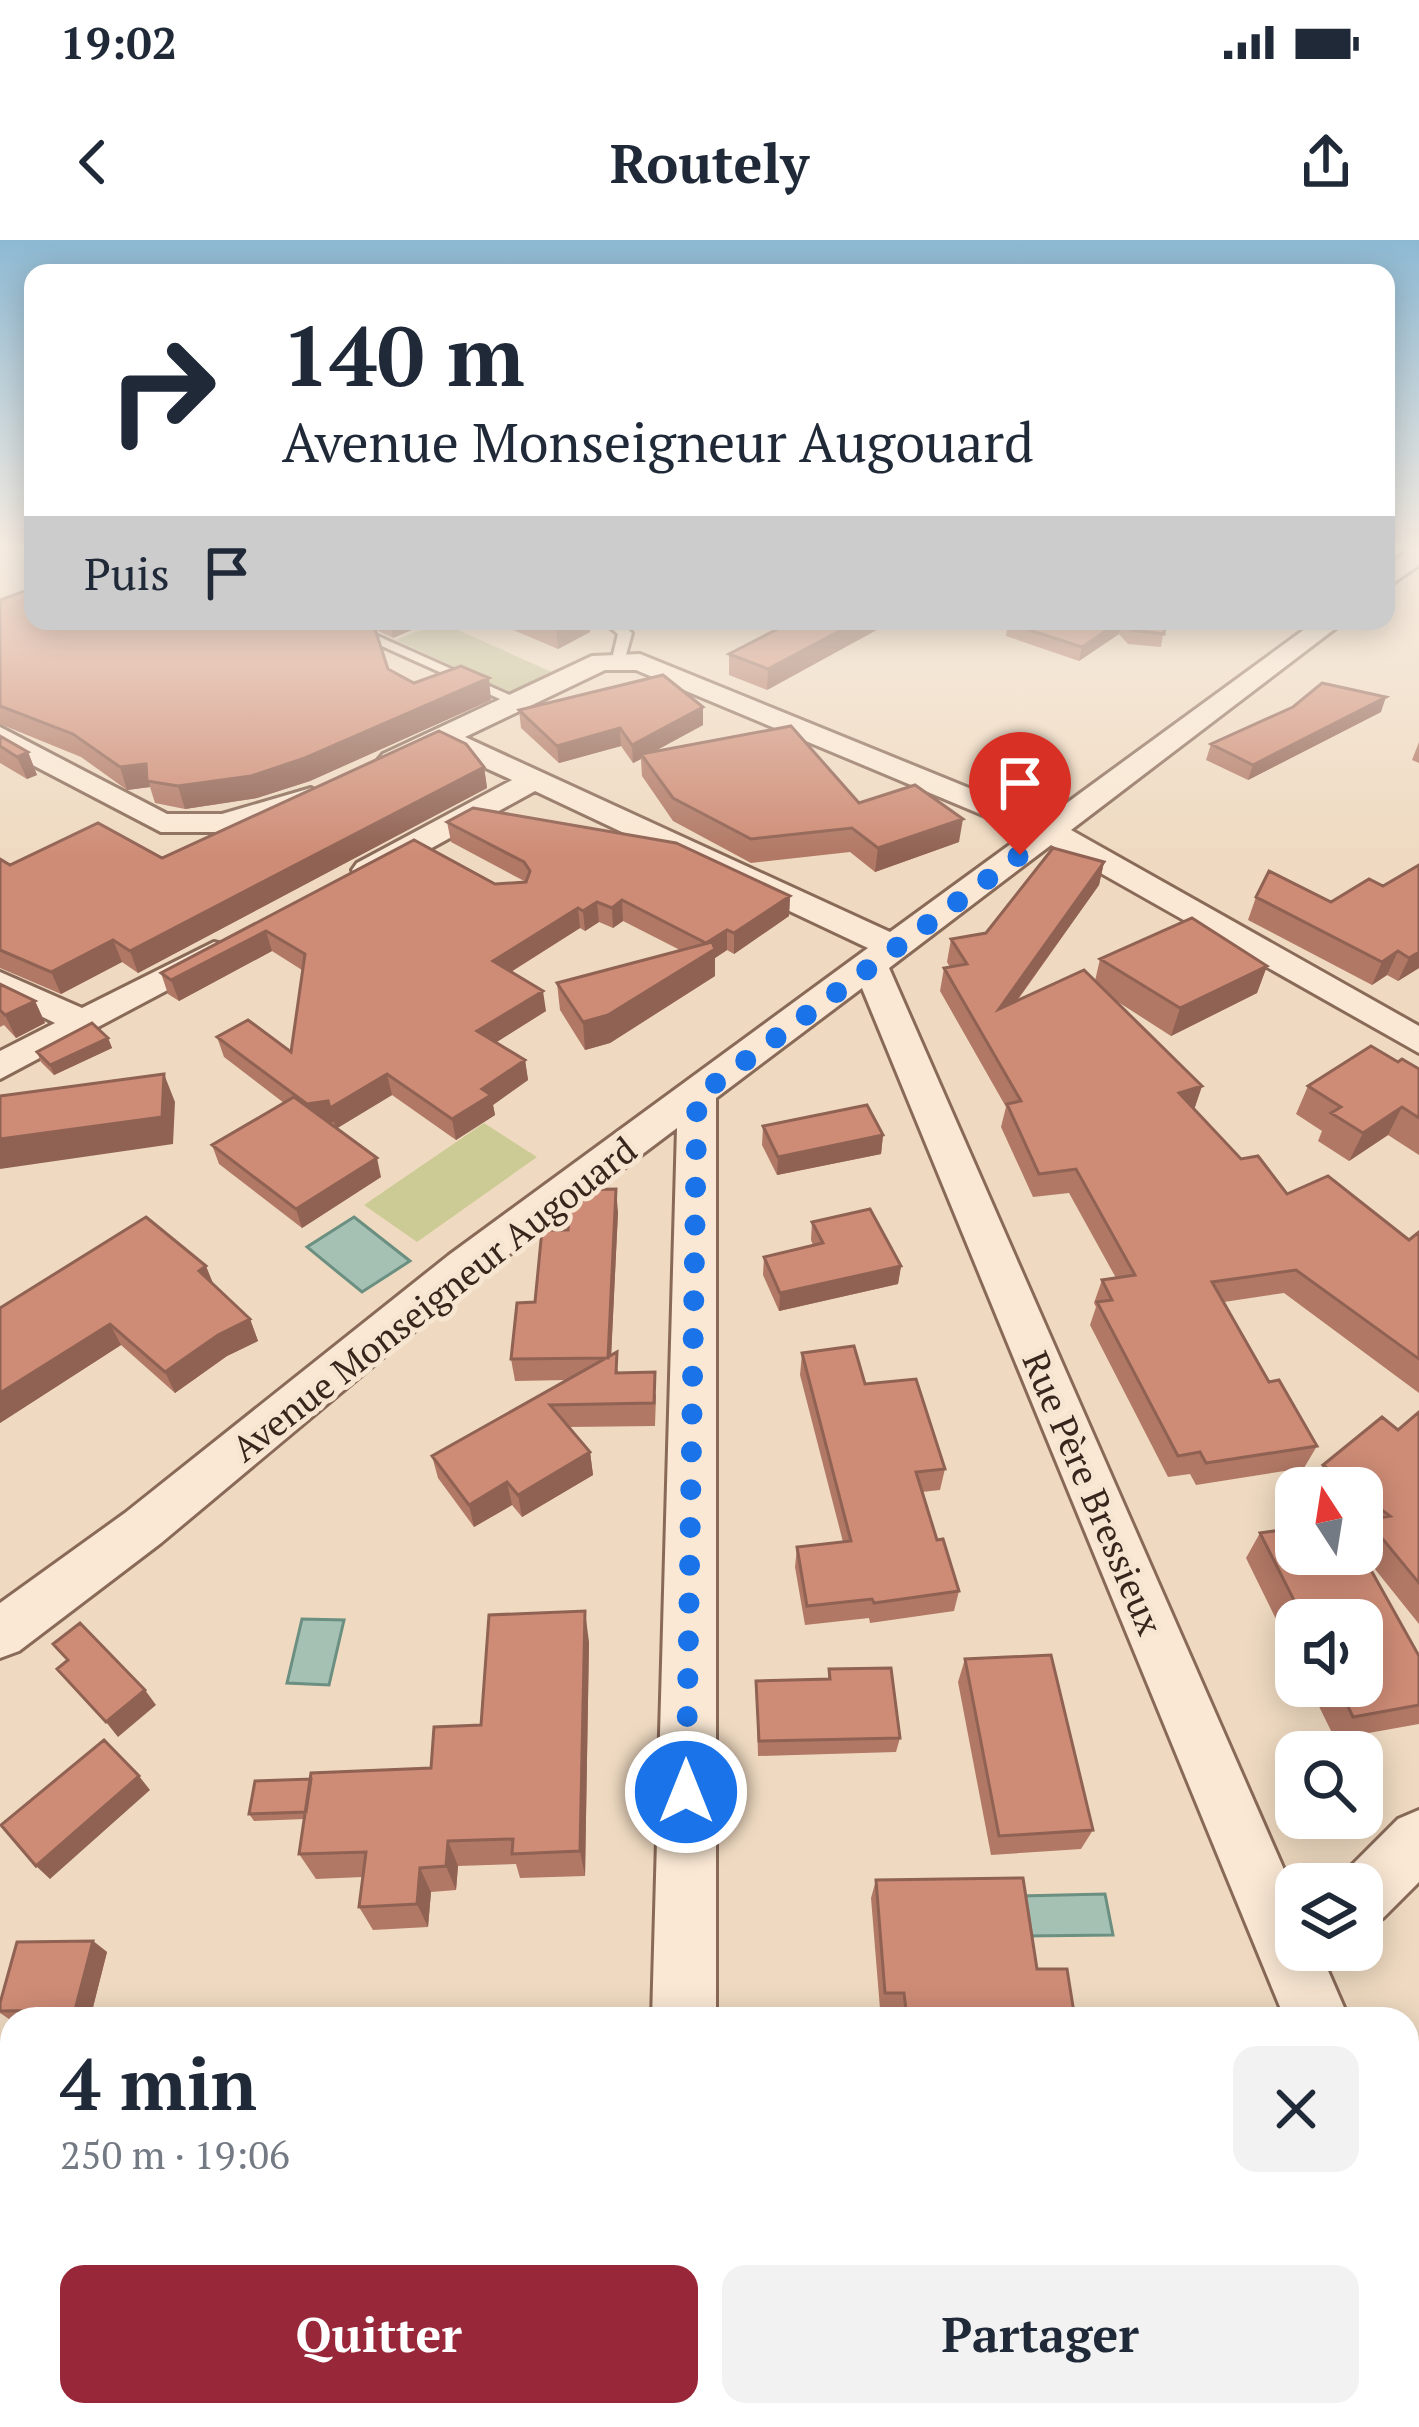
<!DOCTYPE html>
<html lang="fr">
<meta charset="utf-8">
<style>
:root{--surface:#fff;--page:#f2f2f3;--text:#1f2937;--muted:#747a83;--accent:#99273a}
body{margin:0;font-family:"PT Serif",serif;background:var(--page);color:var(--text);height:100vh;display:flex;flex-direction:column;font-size:45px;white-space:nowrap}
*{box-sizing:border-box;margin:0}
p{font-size:39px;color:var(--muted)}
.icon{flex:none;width:66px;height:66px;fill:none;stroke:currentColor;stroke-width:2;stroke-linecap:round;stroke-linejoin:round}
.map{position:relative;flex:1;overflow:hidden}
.details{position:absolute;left:0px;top:1767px;width:1419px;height:420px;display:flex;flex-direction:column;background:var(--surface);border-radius:36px 36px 0 0;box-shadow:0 6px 30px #0003}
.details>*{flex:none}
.hud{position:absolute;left:24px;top:24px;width:1371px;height:366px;border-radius:24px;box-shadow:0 6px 30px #0003;background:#fff;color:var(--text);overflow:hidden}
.needle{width:78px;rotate:348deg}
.buttons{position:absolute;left:1275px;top:1227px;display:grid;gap:24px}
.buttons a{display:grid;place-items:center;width:108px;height:108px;border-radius:24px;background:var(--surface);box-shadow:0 6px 30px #0003;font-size:60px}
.pin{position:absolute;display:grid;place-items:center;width:102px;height:102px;color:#fff;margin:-123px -51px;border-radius:50% 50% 50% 0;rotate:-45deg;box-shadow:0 0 12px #0007}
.pin .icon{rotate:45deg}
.me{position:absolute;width:132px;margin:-66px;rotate:0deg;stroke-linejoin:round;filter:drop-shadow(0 0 9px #0008)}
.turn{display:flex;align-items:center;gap:42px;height:252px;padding:0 60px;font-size:54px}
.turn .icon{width:156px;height:156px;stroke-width:2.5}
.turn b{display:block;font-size:84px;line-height:102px}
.then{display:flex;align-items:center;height:114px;padding:0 60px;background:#0003;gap:24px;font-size:45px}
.round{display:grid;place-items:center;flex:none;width:126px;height:126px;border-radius:24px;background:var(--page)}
.overview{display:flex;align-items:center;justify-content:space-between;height:204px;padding:0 60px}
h1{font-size:72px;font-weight:700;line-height:90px}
.action{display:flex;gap:24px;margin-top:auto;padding:24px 60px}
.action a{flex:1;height:138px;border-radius:24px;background:var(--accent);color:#fff;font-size:48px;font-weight:700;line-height:138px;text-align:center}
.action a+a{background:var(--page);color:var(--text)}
.status{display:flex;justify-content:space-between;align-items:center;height:84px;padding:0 60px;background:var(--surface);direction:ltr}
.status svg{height:33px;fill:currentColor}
header{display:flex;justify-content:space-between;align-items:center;height:156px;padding:0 60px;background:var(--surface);font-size:54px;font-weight:700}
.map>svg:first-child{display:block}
.green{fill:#cdcb95}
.cemetery{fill:#c2c094}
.water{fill:#a4c1b4;stroke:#6b8f80;stroke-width:3}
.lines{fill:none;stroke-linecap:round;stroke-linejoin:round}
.lane-casing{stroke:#896a58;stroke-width:6}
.street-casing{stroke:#896a58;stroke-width:6}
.lane{fill:#fae8d4;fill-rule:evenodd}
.street{fill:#fae8d4;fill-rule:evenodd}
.wall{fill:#b17865}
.shaded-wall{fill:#906253}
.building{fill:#ce8c76;stroke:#906253;stroke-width:3}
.route{stroke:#1a73e8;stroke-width:21;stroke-dasharray:0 37.8}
.labels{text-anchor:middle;stroke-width:10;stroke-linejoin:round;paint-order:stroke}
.street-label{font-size:36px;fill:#38261d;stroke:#f6e5d1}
</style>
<div class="status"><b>19:02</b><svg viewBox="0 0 49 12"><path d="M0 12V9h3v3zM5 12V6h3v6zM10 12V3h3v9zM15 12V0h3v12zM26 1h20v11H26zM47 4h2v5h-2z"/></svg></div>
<header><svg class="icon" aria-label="back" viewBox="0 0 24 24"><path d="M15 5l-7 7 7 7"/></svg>Routely<svg class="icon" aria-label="share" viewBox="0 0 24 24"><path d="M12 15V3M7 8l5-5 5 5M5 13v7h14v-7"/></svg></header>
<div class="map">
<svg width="1419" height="2187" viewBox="0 0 1419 2187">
<rect width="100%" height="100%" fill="#efdac1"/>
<path class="green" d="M484 883 537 917 417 1002 364 965Z"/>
<path class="cemetery" d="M440 382 554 433 511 453 396 400Z"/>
<path class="water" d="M354 977 410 1021 362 1052 307 1007Z
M302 1379 344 1380 329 1445 287 1443Z
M1105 1654 1113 1695 1026 1696 1020 1656Z"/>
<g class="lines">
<g class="lane-casing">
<path id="lane" d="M326 381H344L523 461 511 464Z
M602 381H618L632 393 624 422 612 419 618 394Z"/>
</g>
<g class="street-casing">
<path id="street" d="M1410 308H1419V325L1386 348V329Z
M1316 381H1345L1071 590 1419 786V813L1051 605 889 728 1296 1657V1710H1319L1349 1779H1285L862 748 716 858V1779H652L677 888 479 1037 161 1303 19 1411 0 1418V1363L125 1273 449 1015 868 708 535 551 379 637H357L352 630 357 623 512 540 442 508 403 526H383L378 520 383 514 592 416 640 414 1045 579ZM605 430H636L1026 593 890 692 465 497Z
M0 487 167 574H222L311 548 326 557 322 563 224 592H161L0 508Z
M214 702 226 705 231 712 226 719 0 839V811L55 783 0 756V732L82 768Z
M1419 1570V1642L1383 1678 1362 1687V1644H1337L1341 1636 1398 1579Z
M1407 1946 1419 1951V2043L1407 2038Z
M642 2175H718L717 2187H641Z"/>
</g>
<use href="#lane" class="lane"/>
<use href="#street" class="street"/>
</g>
<path class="wall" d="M0 360 33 381H432L393 398 376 390 388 429 414 443 491 460 310 541 257 558 185 569 155 563 150 547 127 550 81 517 0 484Z
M458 381H487L473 387Z
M492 381H590V392L558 409Z
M793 381H893L767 450 729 435V414Z
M1165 381 1161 407 1128 404 1119 394 1079 421 1006 396 1008 383Z
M703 467V485L655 511 859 563 959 602 875 632 850 612 751 623 673 581 642 536 641 519 633 523 621 506 559 523 521 488 519 470Z
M1381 472 1248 540 1206 520 1211 504Z
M0 496 28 512 37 535 27 539 0 523Z
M1419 502V523L1412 520Z
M484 527 487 548 138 733 122 722 61 754 0 728V619L10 625 162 618Z
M447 582 790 656 789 676 734 714 727 710 715 718V736L610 803 585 810 560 770 557 743 680 710 623 681 613 688 599 682 585 691 580 688 511 732 546 771 496 802 525 820 528 840 493 865 495 875 456 900 392 855 337 888 381 937 302 988 219 924 212 905 284 863 224 817 217 797 291 812 302 730 272 711 179 761 168 754 161 733 414 600 495 644 526 642 451 602Z
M1104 622 1099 645 1017 761 1095 741 1100 719 1267 726 1257 753 1171 796 1115 760 1202 846 1194 869 1241 919 1287 954 1409 1000 1419 992V1153L1284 1053 1224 1062 1269 1142 1317 1206 1304 1228 1196 1245 1190 1234 1168 1237 1090 1085 1096 1067 1094 1063 1102 1040 1116 1038 1069 953 1033 957 1001 887 1006 867 940 751 944 728 950 727 947 722 951 699 986 693Z
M1419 625V728L1398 741 1387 735 1372 745 1248 680 1256 657 1331 662 1383 646Z
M0 744 35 761 45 783 16 798 4 785 0 787Z
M108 798 112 808 54 835 41 822 37 812Z
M1398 822 1419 829V915L1388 895 1349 921 1318 901 1322 891 1296 874 1308 846Z
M763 886 883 895 881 914 777 935 762 905Z
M618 972 611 1116 619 1133 656 1155 655 1186 569 1187 590 1212 593 1235 522 1277 512 1265 474 1287 438 1238 432 1216 567 1140 515 1141 511 1119 568 990Z
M812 982 901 1026 898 1044 779 1071 763 1035 764 1017 813 1005 811 1000Z
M214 1045 250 1079 258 1101 227 1116 175 1153 121 1105 0 1183V1068Z
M802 1113 865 1144 945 1229 940 1250 922 1252 937 1300 959 1351 954 1371 870 1383 869 1378 805 1385 795 1327 797 1307 843 1302 800 1135Z
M1419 1172V1384L1362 1313V1248L1310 1247 1323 1225 1398 1190Z
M1260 1293 1419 1416V1484L1335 1499 1309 1446H1362V1380H1296V1420L1246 1318Z
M589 1402 585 1636 520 1638 516 1624 458 1626 456 1650 431 1652 428 1687 373 1690 359 1667 363 1637 316 1639 299 1614 305 1579 254 1581 249 1574 311 1539 431 1528 481 1485Z
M965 1419 1093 1590 1081 1609 991 1615 958 1442Z
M829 1429 900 1498 896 1512 758 1516 756 1441 828 1439Z
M876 1640 1037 1729 1075 1779H899L898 1769H880L871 1658Z
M93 1701 107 1712 90 1779H12V1781L0 1773V1763Z
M898 2175H1055L1058 2187H900Z"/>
<path class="shaded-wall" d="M390 381H432L393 398Z
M472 381H487L473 387Z
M569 381H590V392L558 409 556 388Z
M858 381H893L767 450 768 429Z
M1122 381 1119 394 1079 421 1082 407Z
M489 438 491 460 310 541 257 558 185 569 178 546Z
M1386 457 1381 472 1248 540 1253 525Z
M703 467V485L644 517 641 514V519L633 523 632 505Z
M620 488 621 506 559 523 557 506Z
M28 512 37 535 27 539 17 517Z
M146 524 150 547 127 550 120 527Z
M484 527 487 548 138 733 130 711Z
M963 579 959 602 875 632 878 608Z
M1104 622 1099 645 994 792 999 769Z
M790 656 789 676 734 714V693Z
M622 660 623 681 613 688 612 668Z
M597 662 599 682 585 691 583 671Z
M578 668 580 688 496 741 493 721Z
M727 690V710L715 718V736L610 803 585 810 583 782Z
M266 691 272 711 179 761 171 740Z
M113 700 122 722 61 754 51 732Z
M1398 711 1387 735 1372 745 1382 722Z
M1419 712V728L1398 741 1409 718Z
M1267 726 1257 753 1171 796 1180 768Z
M543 751 546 771 481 812 477 791Z
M35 761 45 783 16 798 5 775Z
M108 798 112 808 54 835 50 825Z
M525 820 528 840 493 865 495 875 456 900 452 879 482 849Z
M164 834 175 862 173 904 0 929V899Z
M387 834 392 855 336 889 330 868Z
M1202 846 1194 870 1179 853Z
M328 861 334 882 313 885 307 864Z
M1402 867 1388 895 1349 921 1363 893Z
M883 895 881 914 777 935 778 917Z
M377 918 381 937 302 988 296 969Z
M616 949 618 972 610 1140 608 1118Z
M206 1026 215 1048 199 1031Z
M901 1026 898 1044 779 1071 780 1053Z
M250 1079 258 1101 227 1116 175 1153 165 1132 218 1095Z
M110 1084 121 1105 0 1183V1153Z
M590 1212 593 1235 522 1277 518 1255Z
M507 1242 512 1265 474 1287 469 1265Z
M585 1371 589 1402 585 1636 580 1611Z
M145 1450 156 1465 118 1497 106 1482Z
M139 1536 150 1550 50 1639 36 1626Z
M448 1601 458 1626 456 1650 446 1626Z
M420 1628 431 1652 428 1687 417 1664Z
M93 1701 107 1712 90 1779H87L75 1770Z
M538 2175H545L544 2187H537Z"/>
<path class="building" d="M33 348V381H357L375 389 388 429 414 443 461 426 489 438 305 518 251 536 178 546 147 541 146 524 120 527 73 494 0 466V360Z
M540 381H569L556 388Z
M793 381H858L768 429 729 414Z
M1012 381H1121L1082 407 1008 383Z
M1122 381H1165L1164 394 1131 390Z
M663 435 703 467 632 505 620 488 557 506 519 470Z
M1322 443 1386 457 1253 525 1211 504 1293 467Z
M791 486 859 563 915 545 963 579 878 608 852 588 751 599 673 558 641 514Z
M439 491 466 504 484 527 130 711 113 700 51 732 0 710V619L10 625 98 583 162 618Z
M0 496 28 512 17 517 0 506Z
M473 568 676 603 790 656 734 693 727 690 706 703 622 660 612 668 597 662 583 671 578 668 493 721 543 751 477 791 525 820 482 849 491 855 452 879 387 834 330 868 328 861 307 864 217 797 248 780 291 812 305 714 266 691 171 740 161 733 414 600 495 644 526 642 530 631 524 622 447 582Z
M1053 608 1104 622 999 769 1084 730 1202 846 1179 853 1241 919 1258 916 1287 954 1328 936 1409 1000 1419 992V1119L1296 1030 1212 1042 1269 1142 1279 1140 1317 1206 1206 1223 1200 1212 1178 1216 1097 1062 1112 1060 1102 1040 1135 1035 1076 929 1039 934 1007 864 1021 861 944 728 967 724 951 699 986 693Z
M1419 625V712L1409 718 1398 711 1382 722 1256 657 1269 631 1331 662 1369 639 1383 646Z
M1192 678 1267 726 1180 768 1100 719Z
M712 702 715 709 608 775 583 782 557 743Z
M0 744 35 761 5 775 0 770Z
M92 783 108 798 50 825 37 812Z
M1371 806 1398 822 1402 819 1419 829V878L1402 867 1363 893 1331 873 1341 867 1308 846Z
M164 834 162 877 0 899V856Z
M294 857 377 918 296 969 212 905Z
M867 865 883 895 778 917 763 886Z
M616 949 608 1118 511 1119 517 1063 535 1062 542 990H568L571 950Z
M870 969 901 1026 780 1053 764 1017 823 1003 812 982Z
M146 977 206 1026 199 1031 250 1079 218 1095 165 1132 110 1084 0 1153V1068Z
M854 1106 865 1144 916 1139 945 1229 916 1232 937 1300 943 1299 959 1351 874 1363 872 1359 807 1366 797 1307 851 1301 802 1113Z
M617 1112 616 1133 655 1132 654 1163 550 1165 590 1212 518 1255 507 1242 469 1265 432 1216Z
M1419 1172V1343L1367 1280 1390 1276 1362 1255V1248H1353L1323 1225 1382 1177 1398 1190Z
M1296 1288V1314H1362L1419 1416V1465L1353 1477 1338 1446H1362V1380H1304L1260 1293Z
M585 1371 580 1611 512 1614 513 1599 448 1601 446 1626 420 1628 417 1664 359 1667 366 1612 299 1614 311 1533 431 1528 434 1487 481 1485 489 1375Z
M80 1383 145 1450 106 1482 57 1429 68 1420 53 1404Z
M1051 1415 1093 1590 999 1596 965 1419Z
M891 1428 900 1498 759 1501 756 1441 830 1439 829 1429Z
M104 1500 139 1536 36 1626 1 1585Z
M311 1539 306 1572 249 1574 255 1541Z
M1023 1638 1037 1729H1067L1075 1779H907L904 1753H885L876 1640Z
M93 1701 75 1770 0 1771V1763L17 1702Z
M401 2175H538L537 2187H400Z
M906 2175H1055L1058 2187H908Z"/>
<linearGradient id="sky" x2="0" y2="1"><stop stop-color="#8db9d3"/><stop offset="0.5" stop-color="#f8eee3"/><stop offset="1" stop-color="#f8eee3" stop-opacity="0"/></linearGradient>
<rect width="1419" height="615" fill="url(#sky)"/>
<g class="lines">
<path class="route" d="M686 1552 697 857 1020 615"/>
</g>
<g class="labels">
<g class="street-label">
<text transform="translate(434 1059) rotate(-38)" y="13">Avenue Monseigneur Augouard</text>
<text transform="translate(1093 1253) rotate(67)" y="13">Rue Père Bressieux</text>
</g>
</g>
</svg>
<div class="buttons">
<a><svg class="needle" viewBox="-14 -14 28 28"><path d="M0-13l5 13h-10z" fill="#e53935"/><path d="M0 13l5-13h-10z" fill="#747a83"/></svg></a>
<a><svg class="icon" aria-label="sound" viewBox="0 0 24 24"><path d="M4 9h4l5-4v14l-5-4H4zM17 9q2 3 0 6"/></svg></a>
<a><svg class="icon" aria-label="search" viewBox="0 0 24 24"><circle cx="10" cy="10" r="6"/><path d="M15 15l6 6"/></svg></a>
<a><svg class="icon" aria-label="layers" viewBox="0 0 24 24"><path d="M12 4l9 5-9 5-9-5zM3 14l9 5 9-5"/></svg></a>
</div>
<div class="pin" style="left:1020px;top:615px;background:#d93025"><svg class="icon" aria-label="arrive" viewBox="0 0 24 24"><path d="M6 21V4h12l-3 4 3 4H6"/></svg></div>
<svg class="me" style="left:686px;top:1552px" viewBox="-20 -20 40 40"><circle r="17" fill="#1a73e8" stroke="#fff" stroke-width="3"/><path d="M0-11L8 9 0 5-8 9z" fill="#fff"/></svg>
<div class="hud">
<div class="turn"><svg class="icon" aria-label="right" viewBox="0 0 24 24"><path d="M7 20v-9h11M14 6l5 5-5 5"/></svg><div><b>140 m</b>Avenue Monseigneur Augouard</div></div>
<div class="then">Puis<svg class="icon" aria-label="arrive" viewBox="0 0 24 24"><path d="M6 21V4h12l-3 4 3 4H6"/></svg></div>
</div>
<section class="details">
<div class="overview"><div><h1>4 min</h1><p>250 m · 19:06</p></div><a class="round"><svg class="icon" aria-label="close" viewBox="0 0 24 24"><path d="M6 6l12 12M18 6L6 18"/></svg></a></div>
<div class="action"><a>Quitter</a><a>Partager</a></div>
</section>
</div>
